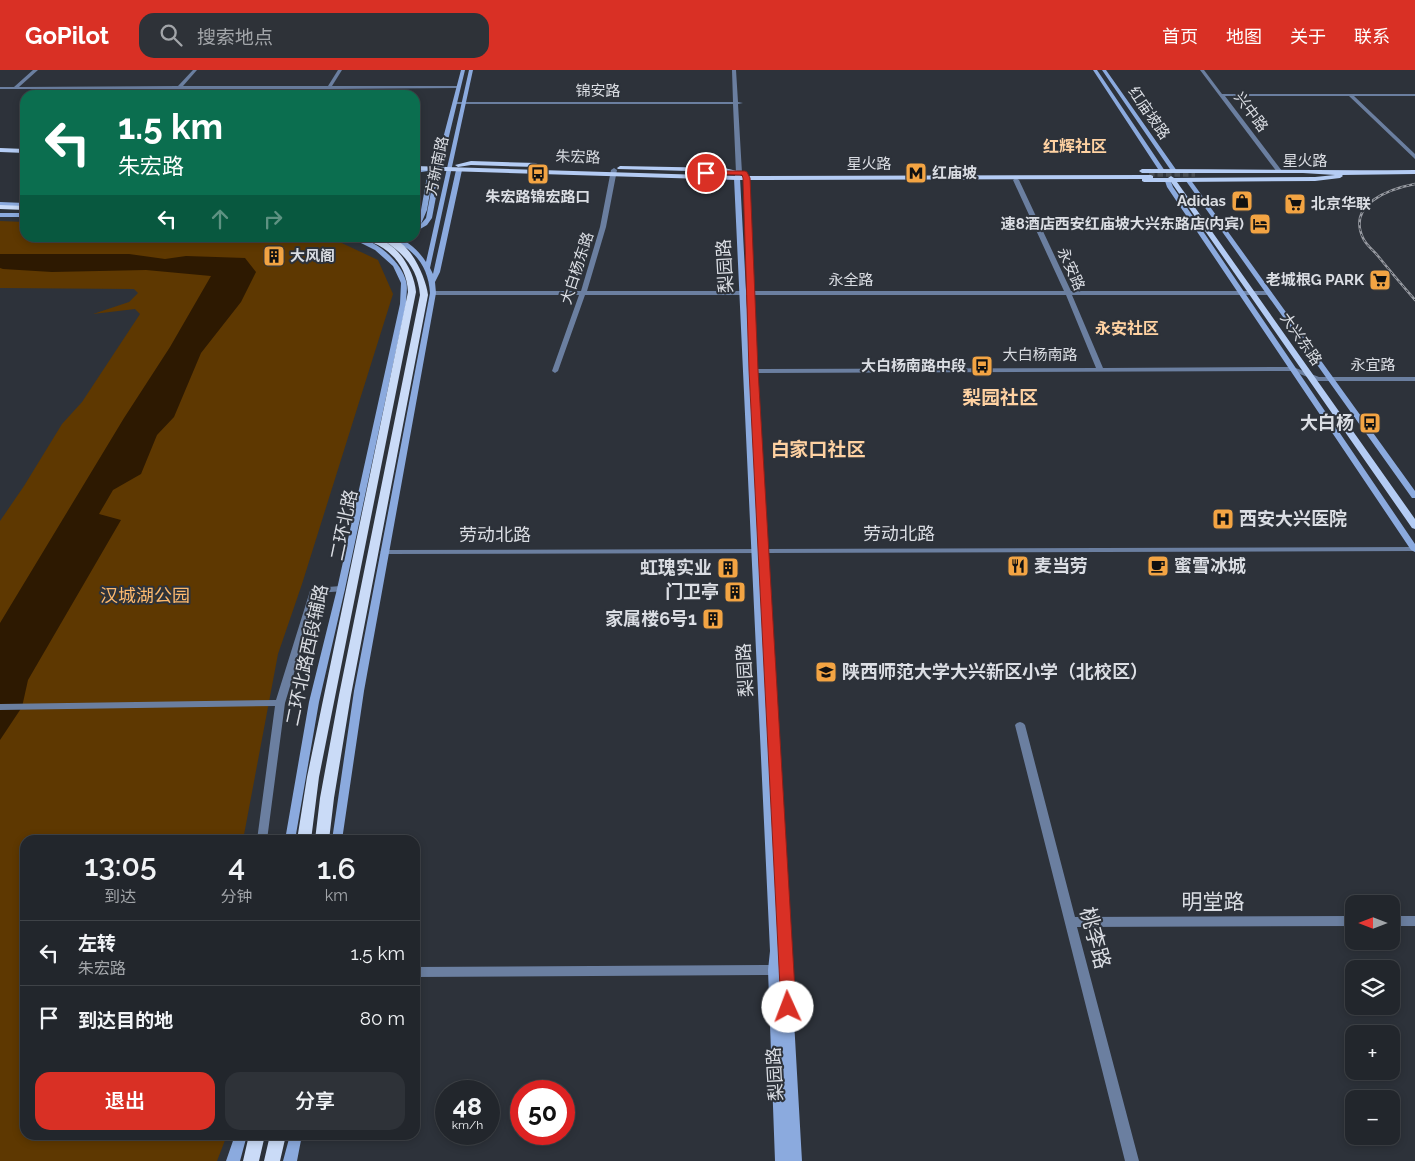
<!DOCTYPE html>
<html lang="zh">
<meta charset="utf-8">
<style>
:root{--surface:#22262c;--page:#2e3238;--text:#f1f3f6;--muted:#a2a5a9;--line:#3f4348;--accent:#d93025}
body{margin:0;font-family:Raleway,"Noto Sans SC",sans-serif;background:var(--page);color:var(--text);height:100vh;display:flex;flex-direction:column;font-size:19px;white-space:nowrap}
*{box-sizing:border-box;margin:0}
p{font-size:16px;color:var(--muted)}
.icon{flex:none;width:28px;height:28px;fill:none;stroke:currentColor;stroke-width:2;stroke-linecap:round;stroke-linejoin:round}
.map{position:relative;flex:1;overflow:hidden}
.drawer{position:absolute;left:20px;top:765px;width:400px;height:305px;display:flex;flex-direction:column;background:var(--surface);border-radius:15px;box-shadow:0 2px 8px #0003,0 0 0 1px var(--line)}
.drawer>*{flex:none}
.top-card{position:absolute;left:20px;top:20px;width:400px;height:152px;border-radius:15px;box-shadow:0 2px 8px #0003,0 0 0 1px var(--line);background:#0b6e4f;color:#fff;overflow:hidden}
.needle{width:32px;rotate:270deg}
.buttons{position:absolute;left:1345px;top:825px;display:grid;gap:10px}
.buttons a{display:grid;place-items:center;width:55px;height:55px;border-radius:10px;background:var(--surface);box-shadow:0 2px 8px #0003,0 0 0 1px var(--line);font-size:25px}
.speed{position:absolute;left:435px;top:1010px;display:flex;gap:10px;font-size:25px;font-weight:700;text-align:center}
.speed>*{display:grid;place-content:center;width:65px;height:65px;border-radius:50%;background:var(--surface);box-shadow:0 2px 8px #0003,0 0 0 1px var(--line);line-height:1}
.speed small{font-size:12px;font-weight:400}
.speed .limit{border:8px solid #d22;background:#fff;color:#111}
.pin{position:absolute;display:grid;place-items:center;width:42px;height:42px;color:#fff;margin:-21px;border:2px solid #fff;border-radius:50%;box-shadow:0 1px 5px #0007}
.me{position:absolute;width:55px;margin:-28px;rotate:358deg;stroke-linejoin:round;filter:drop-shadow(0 0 4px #0008)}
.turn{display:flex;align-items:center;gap:18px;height:105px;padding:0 15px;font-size:22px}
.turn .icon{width:65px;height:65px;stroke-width:2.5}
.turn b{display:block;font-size:35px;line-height:42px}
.lanes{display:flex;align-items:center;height:48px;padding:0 15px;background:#0003;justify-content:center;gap:25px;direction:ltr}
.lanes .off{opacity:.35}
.eta{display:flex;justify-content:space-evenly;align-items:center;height:85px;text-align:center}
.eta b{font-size:30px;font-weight:600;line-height:35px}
.primary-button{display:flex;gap:10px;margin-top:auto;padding:10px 15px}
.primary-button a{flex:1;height:58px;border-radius:15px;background:var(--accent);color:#fff;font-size:20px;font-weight:600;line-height:58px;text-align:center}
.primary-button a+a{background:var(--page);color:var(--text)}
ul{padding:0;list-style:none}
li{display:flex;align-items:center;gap:15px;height:65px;padding:0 15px;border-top:1px solid var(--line)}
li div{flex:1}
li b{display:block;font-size:19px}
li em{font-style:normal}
header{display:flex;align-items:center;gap:30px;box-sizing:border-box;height:70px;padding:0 25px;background:var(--accent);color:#fff}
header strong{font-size:24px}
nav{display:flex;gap:28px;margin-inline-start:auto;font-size:18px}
.search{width:350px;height:45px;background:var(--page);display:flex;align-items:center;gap:12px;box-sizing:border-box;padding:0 18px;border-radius:15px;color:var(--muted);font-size:19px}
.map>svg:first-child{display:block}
.green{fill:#5e3801}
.water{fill:#2d1901}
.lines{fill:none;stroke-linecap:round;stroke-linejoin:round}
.primary-tunnel{stroke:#474c53;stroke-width:5.5;stroke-dasharray:5.5 3;stroke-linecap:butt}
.tertiary{fill:#6b7fa0;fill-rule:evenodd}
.secondary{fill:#8baade;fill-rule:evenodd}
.primary{fill:#b4ccf4;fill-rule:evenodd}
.trunk{fill:#cadbf7;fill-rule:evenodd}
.rail-casing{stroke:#979aa1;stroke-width:2.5}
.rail{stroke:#2d323a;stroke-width:1;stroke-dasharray:3;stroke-linecap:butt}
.route{fill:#d93025;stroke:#8d1f18}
.labels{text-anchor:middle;stroke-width:4;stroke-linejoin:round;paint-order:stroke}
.far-street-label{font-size:15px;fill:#dadde3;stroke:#2d323a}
.far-poi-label{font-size:15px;font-weight:bold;fill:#dadde3;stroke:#2d323a;text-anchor:end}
.far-neighbourhood-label{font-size:16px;font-weight:bold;fill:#ffd2a2;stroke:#2d323a}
.street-label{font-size:18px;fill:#dadde3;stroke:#2d323a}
.poi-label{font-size:18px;font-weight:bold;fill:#dadde3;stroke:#2d323a;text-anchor:end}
.park-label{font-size:18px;fill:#feba6e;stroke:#2d323a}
.neighbourhood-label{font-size:19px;font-weight:bold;fill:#ffd2a2;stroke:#2d323a}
.near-street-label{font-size:21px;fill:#dadde3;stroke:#2d323a}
</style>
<header>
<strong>GoPilot</strong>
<div class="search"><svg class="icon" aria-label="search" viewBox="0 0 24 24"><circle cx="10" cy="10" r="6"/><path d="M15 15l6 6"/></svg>搜索地点</div>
<nav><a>首页</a><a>地图</a><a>关于</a><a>联系</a></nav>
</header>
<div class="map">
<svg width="1415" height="1091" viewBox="0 0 1415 1091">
<rect width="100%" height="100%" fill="#2d323a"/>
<path class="green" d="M0 151 25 152V168H331L378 190 393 224 302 514 278 584 243 770H25V1065H227L217 1091H0V451L24 416 62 354 82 332 140 244 135 239 93 244 129 232 138 223 134 219 0 218Z"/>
<path class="water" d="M0 184H129L165 189 186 186 245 188 256 202 241 232 201 283 174 347 157 365 141 404 113 420 99 444 121 450 28 610 22 637 0 670V553L124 348 170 277 211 206 146 200 52 202 3 199 0 198Z"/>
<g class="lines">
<path class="primary-tunnel" d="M1149 104H1195"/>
<path class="tertiary" d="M33 0H38L19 17 178 16 193 0H197L183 16H328L338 0H342L332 16H458L460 17 458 18 330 19 326 25H322L326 19H180L175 25H170L175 19H0V17H14Z
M732 0H736L738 32 743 33 738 34 742 103 739 109 737 110 734 108 736 103 733 34H455L453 33 455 32H733Z
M1200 0H1204L1222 24H1415V26H1354L1415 84V89L1349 26H1225L1282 101 1277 102Z
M614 98 617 100 606 157 587 221H1064L1013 110 1016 108 1019 110 1071 221H1269L1272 223 1269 225H1072L1103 298 1293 297 1319 307H1415V311H1318L1292 301 746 303 743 301 746 299 1096 298 1066 225H585L558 301 555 303 552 301 579 225H433L430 223 433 221H581L600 157 611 100Z
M1415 477V481L384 484 380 482 384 480Z
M341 516 345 519 344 521 318 523 285 633 267 770H257L275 636 0 640V634L276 630 310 521 314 518Z
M1020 652 1023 653 1025 655 1075 847 1354 846V856L1077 857 1139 1091H1125L1015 655 1017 653Z
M1391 846H1415V856H1391Z
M779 895 783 897 785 900 783 903 779 905 415 907V897Z"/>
<path class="secondary" d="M461 0H465L442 95 432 148 427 155 415 162V156L421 140 428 101 415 103V99L431 97 434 99 427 140 421 154 426 148 436 95Z
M469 0H473L430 198 433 204 456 100 459 98 462 100 440 202 435 212 436 223 364 621 342 770H332L354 621 430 223C429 205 422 190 408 179 402 175 396 172 391 168 404 166 419 181 426 192Z
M1093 0H1097L1165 101 1164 102H1160Z
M1102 0H1106L1177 101 1176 102H1172Z
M746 105 749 107 757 301 802 1091H775L768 900 770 881 734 108 737 106 740 108 754 370 743 107Z
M1173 108 1176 110 1171 112 1173 117 1415 474V482L1411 480 1167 117 1165 111Z
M1186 109H1190L1415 421V428H1412L1186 111Z
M0 132 25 133V137L0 136Z
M0 143H25V147H0Z
M351 168C372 165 401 191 406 211 408 218 406 226 406 234L345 519 319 632 295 770H285L309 632 337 519 400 234 401 213 393 196 375 180Z
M235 1065H247L240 1091H226Z
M290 1065H302L297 1091H283Z"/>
<path class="primary" d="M0 78 25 79V83L0 82Z
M471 91 536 93 539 95 536 97 471 95 458 97 455 95Z
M415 96 737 106 1151 105 1153 106V108H1168L1171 106 1174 108 1315 107 1335 105 1303 103H1142L1139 101 1142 99C1233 99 1324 101 1415 100V104L1342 105 1343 106 1340 108 1315 111 1177 112 1415 449V459L1412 458 1171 112H1144L1142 111V109L737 110 415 100Z
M620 96 724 98 746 103 743 105 724 102 618 99 617 98Z"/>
<path class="trunk" d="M0 135 25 136V140L0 139Z
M365 168C393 164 414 198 416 222L319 707 311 770H297L307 707 408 222C407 203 399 189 383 178 377 174 370 172 365 168Z
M386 168C408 166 426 207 428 225L351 625 334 728 329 770H315L320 728 339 625 420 225C418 201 406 185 386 172Z
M249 1065H265L259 1091H243Z
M270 1065H286L280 1091H264Z"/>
<g class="rail-casing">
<path id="rail" d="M1415 114C1389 119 1347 134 1363 168 1366 175 1373 180 1378 186 1390 201 1402 215 1415 230"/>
</g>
<use href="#rail" class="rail"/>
</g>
<path class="route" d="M706 101H745L747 102 750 108 758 300 796 937 794 942 788 944 783 942 781 937 749 300 743 108 742 105 704 104V101Z"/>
<defs>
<g id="metro-square" transform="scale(1.125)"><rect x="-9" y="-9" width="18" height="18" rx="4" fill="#f3a443" stroke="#2d323a"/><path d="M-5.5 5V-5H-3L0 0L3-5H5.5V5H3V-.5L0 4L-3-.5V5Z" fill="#111"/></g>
<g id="bus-square" transform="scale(1.125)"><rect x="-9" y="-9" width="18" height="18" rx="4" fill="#f3a443" stroke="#2d323a"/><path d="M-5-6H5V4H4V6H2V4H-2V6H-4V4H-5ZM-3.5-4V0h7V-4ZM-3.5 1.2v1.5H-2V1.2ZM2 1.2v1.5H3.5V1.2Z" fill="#111"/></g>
<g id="shop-square" transform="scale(1.125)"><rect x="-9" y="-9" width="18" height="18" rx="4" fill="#f3a443" stroke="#2d323a"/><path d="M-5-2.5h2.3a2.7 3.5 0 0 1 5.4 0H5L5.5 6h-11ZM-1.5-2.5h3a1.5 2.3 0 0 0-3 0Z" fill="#111"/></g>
<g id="supermarket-square" transform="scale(1.125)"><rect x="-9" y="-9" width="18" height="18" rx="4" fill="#f3a443" stroke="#2d323a"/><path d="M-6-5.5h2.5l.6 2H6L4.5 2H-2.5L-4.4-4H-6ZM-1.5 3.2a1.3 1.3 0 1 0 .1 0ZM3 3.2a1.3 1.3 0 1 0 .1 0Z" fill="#111"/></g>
<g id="hotel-square" transform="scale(1.125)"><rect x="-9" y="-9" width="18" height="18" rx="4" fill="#f3a443" stroke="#2d323a"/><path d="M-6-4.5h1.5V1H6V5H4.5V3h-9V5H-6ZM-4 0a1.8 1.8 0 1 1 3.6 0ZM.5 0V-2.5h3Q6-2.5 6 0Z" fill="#111"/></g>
<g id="building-square" transform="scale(1.125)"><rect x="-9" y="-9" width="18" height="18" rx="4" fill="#f3a443" stroke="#2d323a"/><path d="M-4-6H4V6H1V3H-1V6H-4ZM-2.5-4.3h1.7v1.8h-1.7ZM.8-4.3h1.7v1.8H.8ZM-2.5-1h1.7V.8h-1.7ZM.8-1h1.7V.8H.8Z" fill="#111"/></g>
<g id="hospital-square" transform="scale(1.125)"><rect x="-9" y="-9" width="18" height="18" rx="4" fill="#f3a443" stroke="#2d323a"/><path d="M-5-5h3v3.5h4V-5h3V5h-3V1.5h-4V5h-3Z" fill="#111"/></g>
<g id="restaurant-square" transform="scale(1.125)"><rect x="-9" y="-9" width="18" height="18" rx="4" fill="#f3a443" stroke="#2d323a"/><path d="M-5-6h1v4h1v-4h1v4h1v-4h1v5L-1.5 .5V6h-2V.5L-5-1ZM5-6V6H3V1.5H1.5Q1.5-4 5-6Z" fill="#111"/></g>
<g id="cafe-square" transform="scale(1.125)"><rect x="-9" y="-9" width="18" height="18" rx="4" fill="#f3a443" stroke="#2d323a"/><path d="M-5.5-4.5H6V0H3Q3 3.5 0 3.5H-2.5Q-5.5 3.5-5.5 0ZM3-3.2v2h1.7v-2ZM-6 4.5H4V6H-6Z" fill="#111"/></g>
<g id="school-square" transform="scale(1.125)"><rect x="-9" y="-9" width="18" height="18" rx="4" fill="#f3a443" stroke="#2d323a"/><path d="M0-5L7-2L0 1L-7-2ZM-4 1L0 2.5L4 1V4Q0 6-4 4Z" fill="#111"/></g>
</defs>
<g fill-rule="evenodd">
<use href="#metro-square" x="916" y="103"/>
<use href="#bus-square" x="538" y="104"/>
<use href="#shop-square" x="1242" y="131"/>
<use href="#supermarket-square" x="1295" y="134"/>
<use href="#hotel-square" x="1260" y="154"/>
<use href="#building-square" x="274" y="186"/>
<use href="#supermarket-square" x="1380" y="210"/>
<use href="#bus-square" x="982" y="296"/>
<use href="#bus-square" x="1370" y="353"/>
<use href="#hospital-square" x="1223" y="449"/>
<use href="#restaurant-square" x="1018" y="496"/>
<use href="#cafe-square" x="1158" y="496"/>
<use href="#building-square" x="728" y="498"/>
<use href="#building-square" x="735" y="522"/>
<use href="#building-square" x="713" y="549"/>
<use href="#school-square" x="826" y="602"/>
</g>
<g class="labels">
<g class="far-street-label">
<text x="598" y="26">锦安路</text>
<text transform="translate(1251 42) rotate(53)" y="5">兴中路</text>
<text transform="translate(1149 43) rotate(55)" y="5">红庙坡路</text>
<text transform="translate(578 87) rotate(2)" y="5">朱宏路</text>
<text x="1305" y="96">星火路</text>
<text x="869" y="99">星火路</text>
<text transform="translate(437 96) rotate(-78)" y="5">方新南路</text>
<text transform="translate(577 198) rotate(-72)" y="5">大白杨东路</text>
<text transform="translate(1071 199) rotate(66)" y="5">永安路</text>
<text x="851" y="215">永全路</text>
<text transform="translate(1301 269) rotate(55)" y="5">大兴东路</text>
<text x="1040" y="290">大白杨南路</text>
<text x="1373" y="300">永宜路</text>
</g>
<g class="far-poi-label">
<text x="932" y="108" text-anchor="start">红庙坡</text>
<text x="538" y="132" text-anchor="middle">朱宏路锦宏路口</text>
<text x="1226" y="136">Adidas</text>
<text x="1311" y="139" text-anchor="start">北京华联</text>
<text x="1244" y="159">速8酒店西安红庙坡大兴东路店(内宾)</text>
<text x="290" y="191" text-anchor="start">大风阁</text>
<text x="1364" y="215">老城根G PARK</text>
<text x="966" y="301">大白杨南路中段</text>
</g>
<g class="far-neighbourhood-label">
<text x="1075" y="82">红辉社区</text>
<text x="1127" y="264">永安社区</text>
</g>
<g class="street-label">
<text transform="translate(725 196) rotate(-93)" y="6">梨园路</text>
<text transform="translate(344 455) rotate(-78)" y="6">二环北路</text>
<text x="899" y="470">劳动北路</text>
<text x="495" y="471">劳动北路</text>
<text transform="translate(307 585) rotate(-78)" y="6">二环北路西段辅路</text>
<text transform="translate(745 600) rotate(-93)" y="6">梨园路</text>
<text transform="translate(775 1004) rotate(-93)" y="6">梨园路</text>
</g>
<g class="poi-label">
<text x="1354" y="359">大白杨</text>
<text x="1239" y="455" text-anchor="start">西安大兴医院</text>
<text x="1034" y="502" text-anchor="start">麦当劳</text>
<text x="1174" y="502" text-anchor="start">蜜雪冰城</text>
<text x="712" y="504">虹瑰实业</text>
<text x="719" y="528">门卫亭</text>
<text x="697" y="555">家属楼6号1</text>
<text x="842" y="608" text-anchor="start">陕西师范大学大兴新区小学（北校区）</text>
</g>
<g class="park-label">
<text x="145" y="532">汉城湖公园</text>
</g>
<g class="neighbourhood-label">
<text x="1000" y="334">梨园社区</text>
<text x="818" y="386">白家口社区</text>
</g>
<g class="near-street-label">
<text x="1213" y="839">明堂路</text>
<text transform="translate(1095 868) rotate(75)" y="7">桃李路</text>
</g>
</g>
</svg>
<div class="buttons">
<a><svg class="needle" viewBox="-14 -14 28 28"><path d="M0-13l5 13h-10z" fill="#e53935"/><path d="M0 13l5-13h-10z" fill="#a2a5a9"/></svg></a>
<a><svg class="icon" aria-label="layers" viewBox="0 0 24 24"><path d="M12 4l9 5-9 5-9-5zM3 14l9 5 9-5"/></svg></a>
<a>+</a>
<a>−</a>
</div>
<div class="speed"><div>48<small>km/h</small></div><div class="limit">50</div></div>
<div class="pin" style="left:706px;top:103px;background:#d93025"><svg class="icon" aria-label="arrive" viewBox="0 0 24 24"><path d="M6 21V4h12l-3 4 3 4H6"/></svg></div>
<svg class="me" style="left:788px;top:937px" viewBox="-20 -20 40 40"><circle r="19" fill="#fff"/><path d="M0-13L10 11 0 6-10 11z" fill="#d93025"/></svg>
<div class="top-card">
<div class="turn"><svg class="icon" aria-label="left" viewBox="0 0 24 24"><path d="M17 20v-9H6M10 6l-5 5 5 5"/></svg><div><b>1.5 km</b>朱宏路</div></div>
<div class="lanes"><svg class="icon" aria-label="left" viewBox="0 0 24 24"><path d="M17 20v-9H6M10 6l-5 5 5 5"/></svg><svg class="icon off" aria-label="ahead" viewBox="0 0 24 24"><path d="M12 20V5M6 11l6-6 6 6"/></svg><svg class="icon off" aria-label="right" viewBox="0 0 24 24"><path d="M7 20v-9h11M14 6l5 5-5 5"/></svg></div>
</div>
<section class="drawer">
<div class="eta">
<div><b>13:05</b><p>到达</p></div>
<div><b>4</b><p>分钟</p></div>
<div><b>1.6</b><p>km</p></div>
</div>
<ul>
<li><svg class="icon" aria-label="left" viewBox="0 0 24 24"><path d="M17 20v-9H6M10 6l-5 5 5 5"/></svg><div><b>左转</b><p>朱宏路</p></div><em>1.5 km</em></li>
<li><svg class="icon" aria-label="arrive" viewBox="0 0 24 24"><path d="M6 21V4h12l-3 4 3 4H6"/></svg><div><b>到达目的地</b></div><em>80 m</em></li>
</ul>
<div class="primary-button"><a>退出</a><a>分享</a></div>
</section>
</div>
